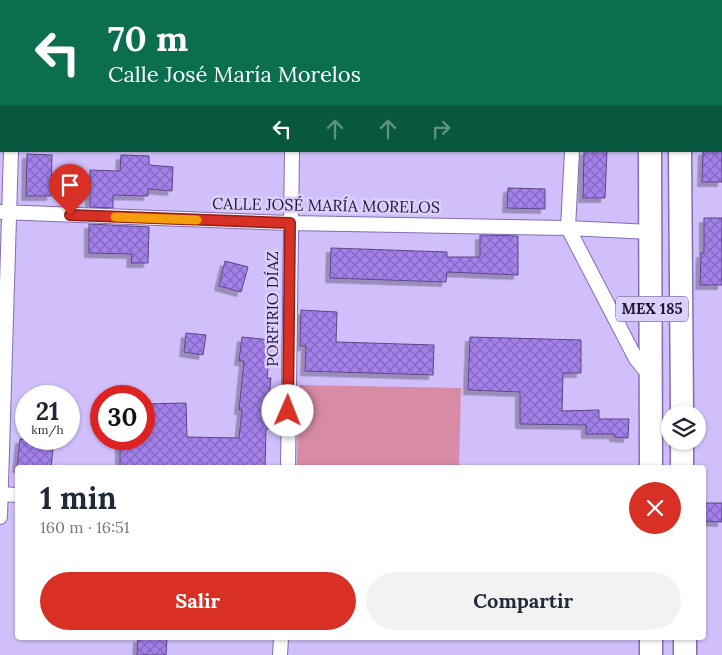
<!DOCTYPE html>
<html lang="es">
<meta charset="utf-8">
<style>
:root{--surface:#fff;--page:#f2f2f3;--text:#1f2937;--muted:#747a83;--accent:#d93025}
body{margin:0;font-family:Lora,serif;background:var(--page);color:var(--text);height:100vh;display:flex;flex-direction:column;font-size:19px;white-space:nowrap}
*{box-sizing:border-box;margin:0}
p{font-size:16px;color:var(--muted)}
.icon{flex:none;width:28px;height:28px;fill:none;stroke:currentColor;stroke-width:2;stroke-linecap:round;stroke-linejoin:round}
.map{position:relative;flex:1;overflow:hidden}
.side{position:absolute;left:15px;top:465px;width:691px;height:175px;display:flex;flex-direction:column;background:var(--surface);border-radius:5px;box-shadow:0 1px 4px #0004}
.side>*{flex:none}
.top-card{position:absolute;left:0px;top:0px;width:722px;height:152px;box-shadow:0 1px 4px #0004;background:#0b6e4f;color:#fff;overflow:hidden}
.fabs{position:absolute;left:661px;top:405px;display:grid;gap:10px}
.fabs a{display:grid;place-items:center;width:45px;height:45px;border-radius:50%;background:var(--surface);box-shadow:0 1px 4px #0004;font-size:25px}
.speed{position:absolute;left:15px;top:385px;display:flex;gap:10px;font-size:25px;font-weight:700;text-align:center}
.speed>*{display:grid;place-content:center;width:65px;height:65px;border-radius:50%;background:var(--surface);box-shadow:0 1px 4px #0004;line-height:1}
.speed small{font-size:12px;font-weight:400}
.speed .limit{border:8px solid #d22;background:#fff;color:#111}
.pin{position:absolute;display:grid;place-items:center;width:42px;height:42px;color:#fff;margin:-51px -21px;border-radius:50% 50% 50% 0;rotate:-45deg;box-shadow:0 0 5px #0007}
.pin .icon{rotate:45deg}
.me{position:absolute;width:55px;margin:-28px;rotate:1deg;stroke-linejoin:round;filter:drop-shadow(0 0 4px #0008)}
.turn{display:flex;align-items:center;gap:18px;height:105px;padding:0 25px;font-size:22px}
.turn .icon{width:65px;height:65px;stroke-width:2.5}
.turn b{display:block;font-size:35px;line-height:42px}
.lanes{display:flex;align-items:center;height:48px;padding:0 25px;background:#0003;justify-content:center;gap:25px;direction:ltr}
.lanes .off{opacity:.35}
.round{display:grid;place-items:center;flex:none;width:52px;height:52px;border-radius:26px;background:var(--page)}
.head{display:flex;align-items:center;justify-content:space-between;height:85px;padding:0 25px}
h1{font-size:30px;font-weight:800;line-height:38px}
.button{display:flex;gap:10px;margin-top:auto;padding:10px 25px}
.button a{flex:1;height:58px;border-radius:30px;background:var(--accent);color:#fff;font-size:20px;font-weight:800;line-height:58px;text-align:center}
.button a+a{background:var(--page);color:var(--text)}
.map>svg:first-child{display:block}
.garden{fill:#d78ba5}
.building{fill:url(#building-cross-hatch);stroke:#5c4687;filter:url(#shadow)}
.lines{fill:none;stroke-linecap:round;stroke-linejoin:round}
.service-casing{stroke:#836db2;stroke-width:9}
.minor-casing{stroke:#836db2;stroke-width:16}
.primary-casing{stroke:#836db2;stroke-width:25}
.service{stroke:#fff;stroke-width:7}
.minor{stroke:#fff;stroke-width:14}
.primary{stroke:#fff;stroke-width:22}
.route-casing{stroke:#8d1f18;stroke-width:12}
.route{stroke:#d93025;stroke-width:9}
.slow{stroke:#f59e0b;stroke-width:9}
.labels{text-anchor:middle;stroke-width:5;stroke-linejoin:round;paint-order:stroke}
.shield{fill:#dccffd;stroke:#584e6f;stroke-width:1}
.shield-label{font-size:15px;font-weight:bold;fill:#201732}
.street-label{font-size:16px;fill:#201732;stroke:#dccffd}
</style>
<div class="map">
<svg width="722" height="655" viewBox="0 0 722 655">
<defs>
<pattern id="building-cross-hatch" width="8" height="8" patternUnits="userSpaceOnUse" patternTransform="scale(1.25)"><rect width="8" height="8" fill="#a380ea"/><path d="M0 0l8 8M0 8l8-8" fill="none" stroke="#8468be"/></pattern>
<filter id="shadow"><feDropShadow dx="-4.5" dy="4.5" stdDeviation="0" flood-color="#0004"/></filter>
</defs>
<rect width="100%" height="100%" fill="#d0bffb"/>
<path class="garden" d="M299 385 461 388 459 467H297Z"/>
<path class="building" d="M584 151H607L605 198H583Z
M703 151H722V182H702Z
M27 154 52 155 51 196H26Z
M121 155 149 156V165L173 167 172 191 148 189V196L113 195V208L90 207V170L120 171Z
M508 188 545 189V209L507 208Z
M704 218H722V285H700L701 253H704Z
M89 224 149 227 148 263H131L132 254 89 253Z
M480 235 518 236V275L447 272 446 282 330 278 331 248 447 252V257H480Z
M225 261 248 267 241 292 219 286Z
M301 310 337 312 336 342 434 345 433 375 305 371 306 346H300Z
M186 333 206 335 203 355 184 352Z
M242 337 271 340 267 378H271L268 411H271L269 429H266L265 468H120V440L144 441V404L186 403 187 437 239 438 242 410H239L244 361H239Z
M470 337 581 340V373H563L562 411 599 410V419H629L628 438 614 437V434H586V425L520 424V392L468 390Z
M20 439H54L51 468H17Z
M704 503H722V522L704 521Z
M138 638H167L166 655H137Z"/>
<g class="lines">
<g class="service-casing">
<path id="service" d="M0 144H1"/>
</g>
<g class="minor-casing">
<path id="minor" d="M14 1V0
M297 1V0
M581 1V0
M721 39H722
M572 151 568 228 636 359 650 376
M0 212 290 223 568 228 651 232
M288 468 292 151
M0 494 18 495
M0 517 11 151
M280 655 281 638"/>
</g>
<g class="primary-casing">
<path id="primary" d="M649 0V1
M678 0V1
M650 151 651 468
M680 151 682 414
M682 441V468
M651 638V655
M685 638V655"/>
</g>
<use href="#service" class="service"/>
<use href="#minor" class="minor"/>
<use href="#primary" class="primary"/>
</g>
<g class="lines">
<g class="route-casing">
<path id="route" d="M70 215 290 223 288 411"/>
</g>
<use href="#route" class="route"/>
<path class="slow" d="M115 217 197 220"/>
</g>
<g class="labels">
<rect class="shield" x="616" y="296.5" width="72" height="25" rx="4"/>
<g class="shield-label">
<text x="652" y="314">MEX 185</text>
</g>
<g class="street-label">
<text transform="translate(326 205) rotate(1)" y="6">CALLE JOSÉ MARÍA MORELOS</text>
<text transform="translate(272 309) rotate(-90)" y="6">PORFIRIO DÍAZ</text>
</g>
</g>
</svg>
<div class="fabs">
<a><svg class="icon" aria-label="layers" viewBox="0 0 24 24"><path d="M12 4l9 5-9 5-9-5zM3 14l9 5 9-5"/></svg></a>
</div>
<div class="speed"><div>21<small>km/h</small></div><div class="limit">30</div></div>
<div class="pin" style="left:70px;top:215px;background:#d93025"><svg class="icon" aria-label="arrive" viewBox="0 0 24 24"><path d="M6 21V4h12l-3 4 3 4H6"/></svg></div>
<svg class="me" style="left:288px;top:411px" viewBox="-20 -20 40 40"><circle r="19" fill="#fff"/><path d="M0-13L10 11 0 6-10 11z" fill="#d93025"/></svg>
<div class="top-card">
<div class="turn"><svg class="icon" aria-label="left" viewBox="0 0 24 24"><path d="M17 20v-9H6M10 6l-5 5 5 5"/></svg><div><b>70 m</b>Calle José María Morelos</div></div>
<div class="lanes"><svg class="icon" aria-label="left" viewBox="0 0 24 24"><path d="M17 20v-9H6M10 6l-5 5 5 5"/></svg><svg class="icon off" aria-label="ahead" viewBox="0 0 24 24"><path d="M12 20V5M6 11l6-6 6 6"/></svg><svg class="icon off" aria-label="ahead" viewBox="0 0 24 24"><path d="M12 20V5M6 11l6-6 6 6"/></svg><svg class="icon off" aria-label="right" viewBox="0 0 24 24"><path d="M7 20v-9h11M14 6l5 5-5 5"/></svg></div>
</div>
<section class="side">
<div class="head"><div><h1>1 min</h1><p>160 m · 16:51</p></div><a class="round" style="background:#d93025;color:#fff"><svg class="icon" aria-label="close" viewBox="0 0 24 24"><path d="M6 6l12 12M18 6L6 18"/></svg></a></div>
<div class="button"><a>Salir</a><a>Compartir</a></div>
</section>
</div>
